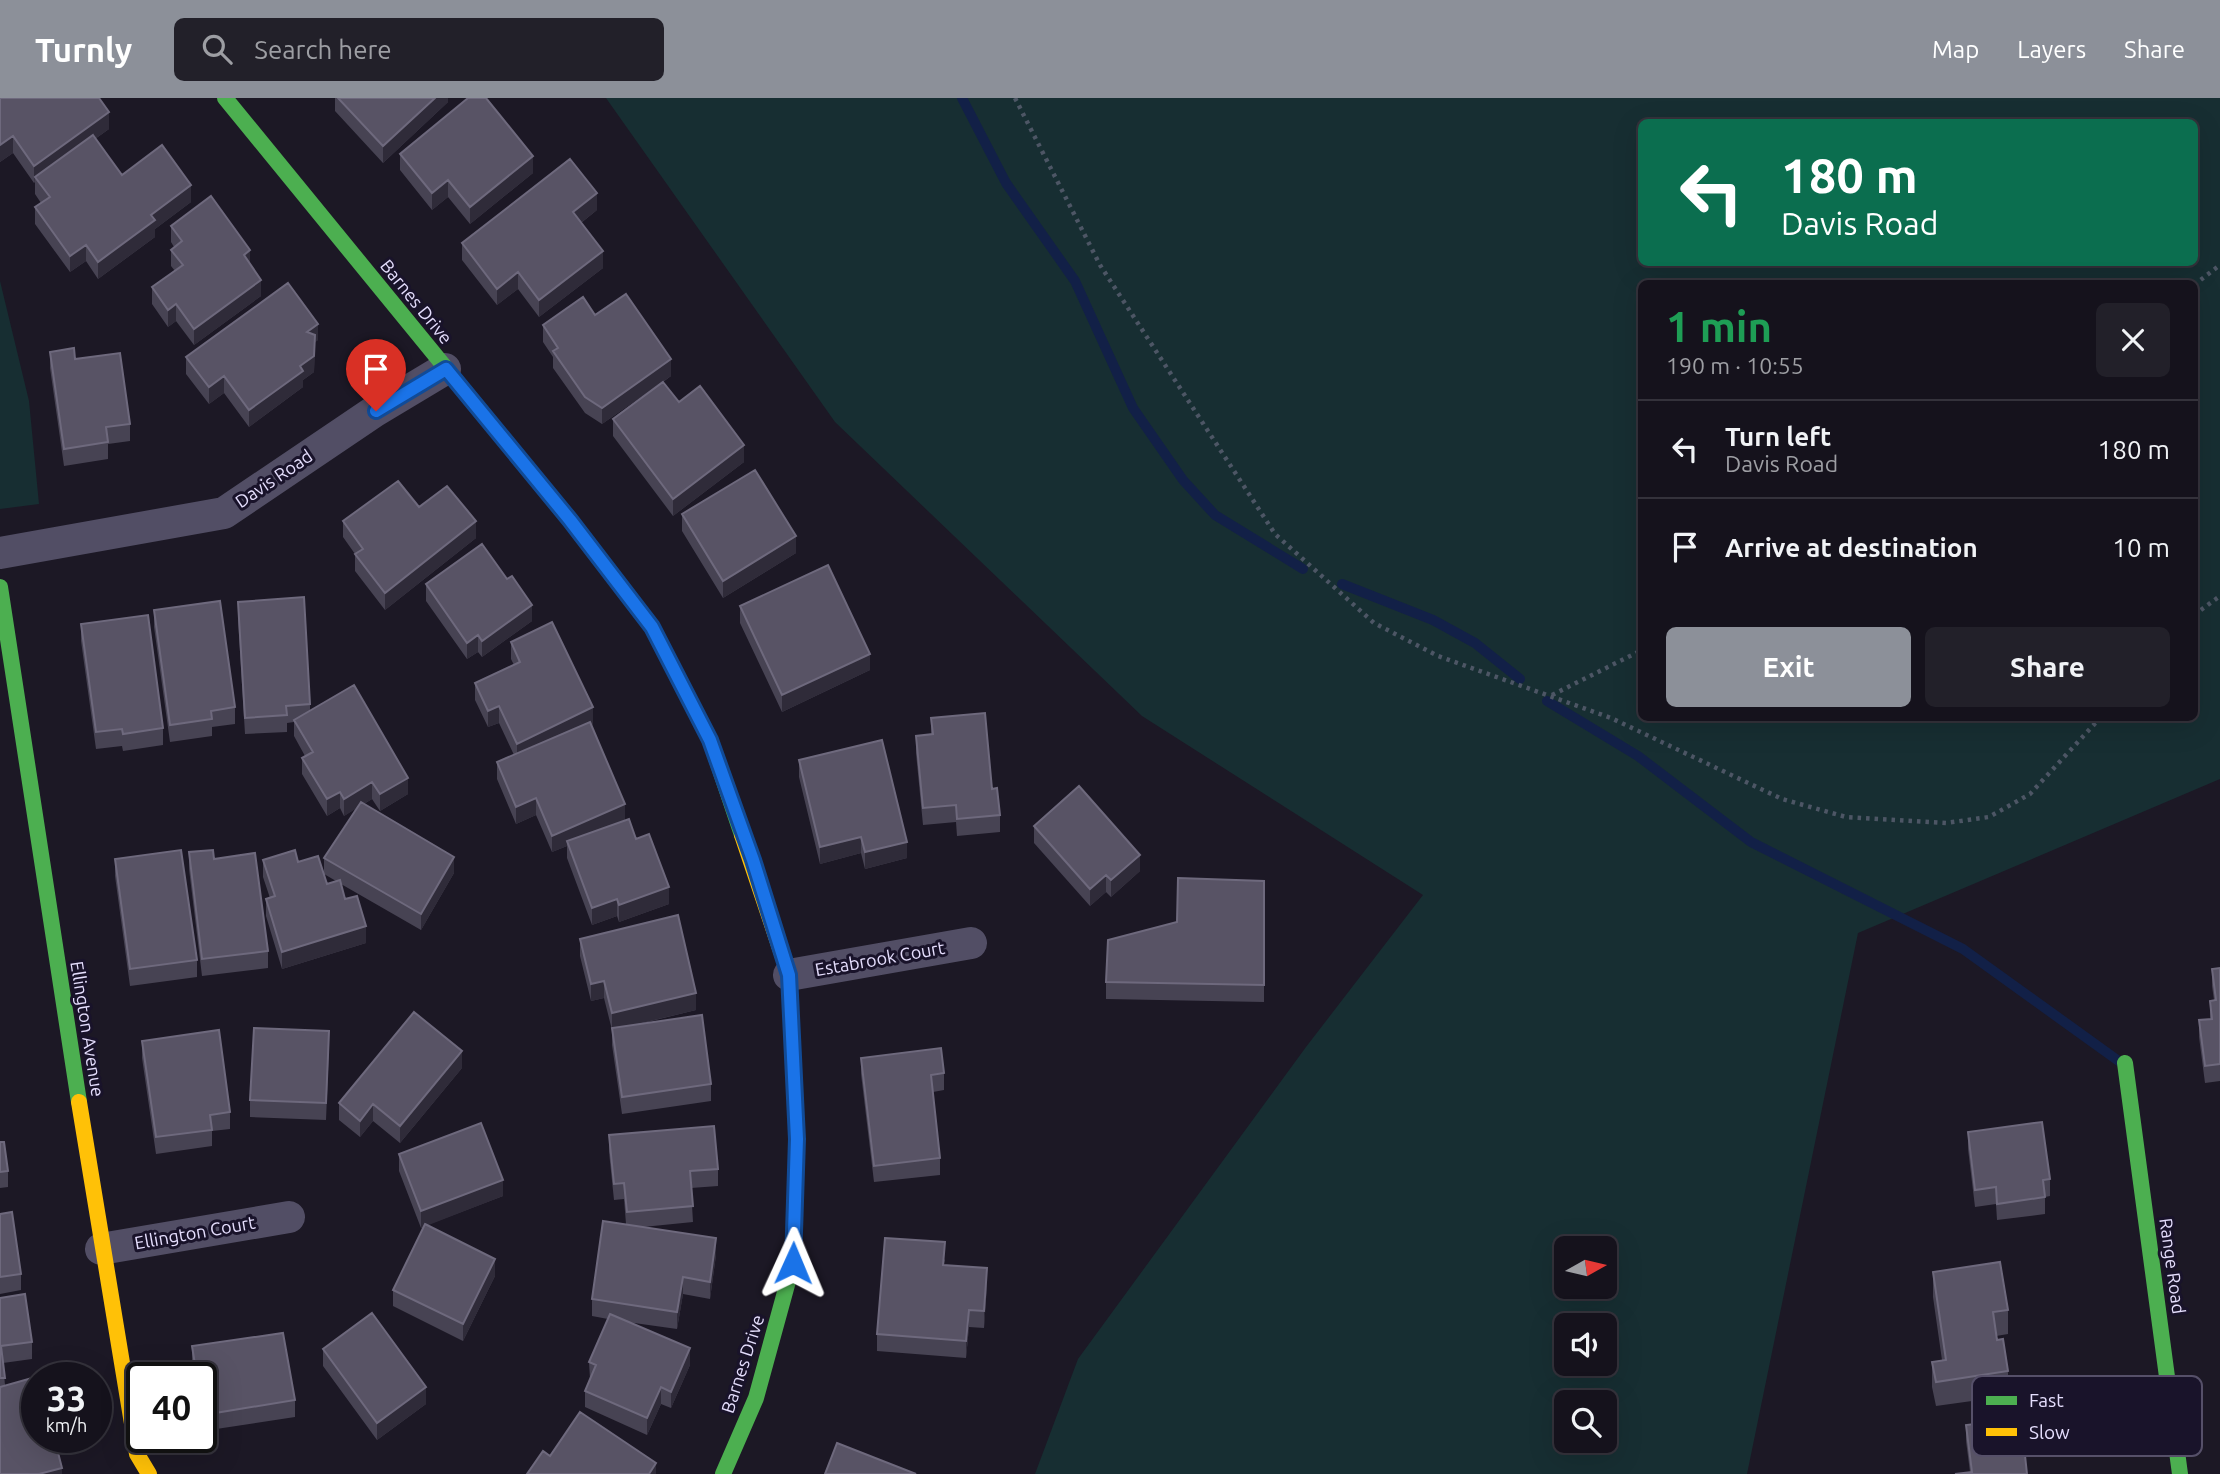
<!DOCTYPE html>
<meta charset="utf-8">
<style>
:root{--surface:#15121c;--page:#222029;--text:#f1f3f6;--muted:#9d9ea3;--line:#34323b;--accent:#8c9099}
body{margin:0;font-family:Ubuntu,sans-serif;background:var(--page);color:var(--text);height:100vh;display:flex;flex-direction:column;font-size:26px;white-space:nowrap}
*{box-sizing:border-box;margin:0}
p{font-size:23px;color:var(--muted)}
.icon{flex:none;width:38px;height:38px;fill:none;stroke:currentColor;stroke-width:2;stroke-linecap:round;stroke-linejoin:round}
.map{position:relative;flex:1;overflow:hidden}
.drawer{position:absolute;left:1638px;top:182px;width:560px;height:441px;display:flex;flex-direction:column;background:var(--surface);border-radius:10px;box-shadow:0 7px 28px #0002,0 0 0 2px var(--line)}
.drawer>*{flex:none}
.hud{position:absolute;left:1638px;top:21px;width:560px;height:147px;border-radius:10px;box-shadow:0 7px 28px #0002,0 0 0 2px var(--line);background:#0b6e4f;color:#fff;overflow:hidden}
.needle{width:46px;rotate:82deg}
.controls{position:absolute;left:1554px;top:1138px;display:grid;gap:14px}
.controls a{display:grid;place-items:center;width:63px;height:63px;border-radius:10px;background:var(--surface);box-shadow:0 7px 28px #0002,0 0 0 2px var(--line);font-size:35px}
.speed{position:absolute;left:21px;top:1264px;display:flex;gap:14px;font-size:35px;font-weight:700;text-align:center}
.speed>*{display:grid;place-content:center;width:91px;height:91px;border-radius:50%;background:var(--surface);box-shadow:0 7px 28px #0002,0 0 0 2px var(--line);line-height:1}
.speed small{font-size:18px;font-weight:400}
.speed .limit{border:4px solid #111;border-radius:10px;background:#fff;color:#111}
.pin{position:absolute;display:grid;place-items:center;width:60px;height:60px;color:#fff;margin:-72px -30px;border-radius:50% 50% 50% 0;rotate:-45deg;box-shadow:0 0 7px #0007}
.pin .icon{rotate:45deg}
.me{position:absolute;width:77px;margin:-38px;rotate:1deg;stroke-linejoin:round;filter:drop-shadow(0 0 5px #0008)}
.turn{display:flex;align-items:center;gap:24px;height:147px;padding:0 28px;font-size:32px}
.turn .icon{width:91px;height:91px;stroke-width:2.5}
.turn b{display:block;font-size:49px;line-height:60px}
.round{display:grid;place-items:center;flex:none;width:74px;height:74px;border-radius:10px;background:var(--page)}
.head{display:flex;align-items:center;justify-content:space-between;height:119px;padding:0 28px}
h1{font-size:42px;font-weight:700;line-height:52px;color:#1e9e55}
.primary-button{display:flex;gap:14px;margin-top:auto;padding:14px 28px}
.primary-button a{flex:1;height:80px;border-radius:10px;background:var(--accent);color:#fff;font-size:28px;font-weight:700;line-height:80px;text-align:center}
.primary-button a+a{background:var(--page);color:var(--text)}
ul{padding:0;list-style:none}
li{display:flex;align-items:center;gap:21px;height:98px;padding:0 28px;border-top:2px solid var(--line)}
li div{flex:1}
li b{display:block;font-size:26px}
li em{font-style:normal}
header{display:flex;align-items:center;gap:42px;box-sizing:border-box;height:98px;padding:0 35px;background:var(--accent);color:#fff}
header strong{font-size:33px}
nav{display:flex;gap:38px;margin-inline-start:auto;font-size:24px}
.search{width:490px;height:63px;background:var(--page);display:flex;align-items:center;gap:18px;box-sizing:border-box;padding:0 24px;border-radius:10px;color:var(--muted);font-size:26px}
.map>svg:first-child{display:block}
.green{fill:#172e32;fill-rule:evenodd}
.lines{fill:none;stroke-linecap:round;stroke-linejoin:round}
.stream{stroke:#122047;stroke-width:10}
.path{stroke:#4d5665;stroke-width:4.5;stroke-dasharray:3.5 5;stroke-linecap:butt}
.street{stroke:#524e65;stroke-width:32}
.fast{stroke:#4caf50;stroke-width:16}
.slow{stroke:#ffc107;stroke-width:16}
.wall{fill:#474353}
.shaded-wall{fill:#2f2b39}
.building{fill:#585365;stroke:#6e697d;stroke-width:2}
.route-casing{stroke:#114b97;stroke-width:18}
.route{stroke:#1a73e8;stroke-width:12}
.labels{text-anchor:middle;stroke-width:6;stroke-linejoin:round;paint-order:stroke}
.street-label{font-size:18px;fill:#e5defd;stroke:#19132a}
.key{fill:#19132a;stroke:#565069;stroke-width:2}
.key-label{font-size:19px;fill:#e5defd}
</style>
<header>
<strong>Turnly</strong>
<div class="search"><svg class="icon" aria-label="search" viewBox="0 0 24 24"><circle cx="10" cy="10" r="6"/><path d="M15 15l6 6"/></svg>Search here</div>
<nav><a>Map</a><a>Layers</a><a>Share</a></nav>
</header>
<div class="map">
<svg width="2220" height="1376" viewBox="0 0 2220 1376">
<rect width="100%" height="100%" fill="#1c1825"/>
<path class="green" d="M606 0H2220V681L1858 835 1747 1376H1035L1078 1261 1306 949 1423 797 1142 618 835 324ZM1642 24H2194V164H1642ZM1642 186H2194V620H1642ZM1566 1150H1605V1188H1566ZM1566 1227H1605V1265H1566ZM1566 1304H1605V1342H1566Z
M0 183 29 303 39 406 0 411Z"/>
<g class="lines">
<path class="stream" d="M962 0 1006 85 1075 183 1133 310 1183 382 1215 417 1303 471
M1342 486 1433 522 1475 545 1520 581
M1547 603 1638 658 1751 744 1963 851 2120 964"/>
<path class="path" d="M1015 0 1100 167 1275 436 1374 525 1438 558 1611 620 1782 701 1846 719 1946 725 1989 719 2030 696 2100 620
M2194 187 2220 167
M2194 517 2220 498
M1552 597 1642 552"/>
<path class="street" d="M0 455 224 415 375 313 445 271
M789 877 971 845
M101 1151 289 1119"/>
<path class="fast" d="M225 0 570 422 652 529 710 642 742 737
M0 489 79 1004
M2125 965 2180 1376
M723 1376 756 1300 793 1165 795 1103"/>
<path class="slow" d="M742 737 789 877 797 1041 795 1103
M79 1004 137 1356 149 1376"/>
</g>
<path class="wall" d="M0 0 109 31 95 41 122 77 191 104 155 131V139L98 181 86 163 70 174 35 126V109L41 105 35 96V84L34 85 13 55 0 64Z
M335 0H448V4L383 65 335 13Z
M400 56 533 75 470 126 448 99 432 112 400 72Z
M597 112 581 125 603 170 539 219 518 191 497 207 462 162V145Z
M171 128 250 167 261 198 194 247 176 223 168 229 152 206V189L175 173 171 168V152L174 149 171 144Z
M595 217 671 278 663 284 679 304 744 364 673 418 613 338V321L659 286 602 326 585 315 553 270V259L543 244V227Z
M318 242 315 244 314 274 303 282V289L249 329 224 295 209 306 186 276V259Z
M50 254 75 261 130 326V343L108 346V361L64 368 50 270Z
M419 409 476 440 385 512 355 473V456L343 439V423Z
M682 416 796 455 723 500 682 433Z
M507 481 532 523 482 559 478 554 467 561 426 503V486Z
M238 504 310 606V612L408 696 380 713 372 701 364 706 454 775 421 832 341 786 345 801 366 845 282 871 266 818V801L270 800 263 779V762L298 764 327 786 336 783 324 776V760L358 709 344 718 340 710 327 718 302 676V660L305 658 294 638V624L287 625V634L245 636 238 521Z
M740 508 870 572 782 614 740 525Z
M154 512 235 609V626L212 629V638L170 644 154 529Z
M81 526 163 630V647L123 653 122 648 96 651 81 543Z
M511 544 593 626 591 627 625 722 669 806 619 824 617 818 592 827 567 760V748L552 754 536 717 516 726 497 681V664L514 657 499 625 488 629 475 602V585L514 567 511 561Z
M931 620 992 691 1000 717V734L957 738 956 724 923 727 916 655V638L931 636Z
M799 662 907 760 865 771 861 755 820 766 799 679Z
M1034 728 1140 773 1111 799 1106 794 1090 808 1034 745Z
M189 754 214 761 268 853V870L202 878 189 771Z
M115 761 197 862V879L130 888 115 778Z
M1264 783V904L1106 901V884L1177 824Z
M580 841 696 912 635 927 711 986V1003L622 1016 612 947V932L604 900 591 903 580 858Z
M2220 870V983L2205 985 2199 939V922L2210 921V903L2214 902 2212 888V871Z
M142 943 230 1014V1031L212 1033V1048L156 1056 142 960Z
M329 950 326 1022 250 1019V1002Z
M861 960 944 975V992L933 994 940 1060V1077L874 1084 861 976Z
M462 970 400 1045 373 1023 360 1039 339 1022V1005Z
M1968 1034 2050 1081V1098L2045 1099V1116L1997 1122 1996 1106 1975 1109 1968 1051Z
M609 1037 718 1071V1088L691 1090 693 1124 643 1129 716 1157 710 1201 683 1196 677 1231 627 1224 690 1267 671 1310 661 1306 647 1337 585 1309V1293L590 1281 589 1264 608 1221 592 1218V1201L626 1126 624 1101 614 1102 609 1054Z
M0 1044 8 1073V1089L0 1090V1104Z
M399 1056 503 1098 427 1127 495 1178 463 1243 393 1208V1192L424 1129 421 1130 399 1073Z
M0 1116 21 1176V1192L0 1196Z
M945 1161 944 1167 987 1187 984 1230 969 1229 966 1260 877 1253V1236Z
M1933 1174 2008 1212V1236L1996 1238 2008 1273V1298L1936 1308 1932 1289V1264L1942 1262 1933 1199Z
M0 1200 32 1244V1261L3 1265 5 1287 37 1297 62 1376H0Z
M192 1248 295 1302V1319L203 1333 201 1322V1279H194L192 1265Z
M323 1251 426 1306 377 1342 323 1268Z
M1966 1327 2027 1376 1970 1374 1966 1343Z"/>
<path class="shaded-wall" d="M435 0H448V4L383 65V48Z
M109 14V31L37 82 35 79 34 85V68Z
M13 38V55L0 64V47Z
M533 58V75L470 126V109Z
M448 82V99L432 112V95Z
M191 87V104L155 131V139L98 181V164L151 117Z
M597 95V112L573 131V114Z
M86 147V163L70 174V158Z
M250 152V169L244 157Z
M603 153V170L539 219V202Z
M518 174V191L497 207V191Z
M261 182V198L194 247V231Z
M176 206V223L168 229V212Z
M318 226V242L315 244 314 274 303 282V289L249 329V312L300 268 307 234Z
M671 261V278L602 326V310Z
M224 278V295L209 306V289Z
M744 347V364L673 418V401Z
M476 423V440L385 512V495Z
M796 438V455L723 500V483Z
M532 507V523L482 559V543Z
M478 537V554L467 561V545Z
M870 556V572L782 614V597Z
M499 608V625L488 629V613Z
M593 609V626L517 662V646Z
M408 680V696L380 713V696Z
M372 684V701L344 718V701Z
M340 694V710L327 718V701Z
M536 700V717L516 726V709Z
M625 706V723L567 743V748L552 754V738Z
M861 739V755L820 766V749Z
M907 744V760L865 771V754Z
M1140 757V773L1111 799V782Z
M454 759V775L421 832V816Z
M1106 777V794L1090 808V791Z
M669 789V806L619 824V807Z
M617 801V818L592 827V810Z
M366 828V845L282 871V854Z
M604 883V900L591 903V886Z
M696 895V912L612 932V915Z
M462 953V970L400 1045V1028Z
M373 1006V1023L360 1039V1023Z
M503 1082V1098L421 1130V1113Z
M716 1140V1157L710 1201V1184Z
M495 1161V1178L463 1243V1226Z
M987 1170V1187L984 1230V1213Z
M683 1179V1196L677 1231V1214Z
M969 1212V1229L966 1260V1243Z
M690 1250V1267L671 1310V1294Z
M426 1289V1306L377 1342V1325Z
M661 1289V1306L647 1337V1320Z
M656 1365V1376H649Z
M62 1370V1376H39Z"/>
<path class="building" d="M0 0H99L109 14 34 68 13 38 0 47Z
M338 0H435L383 48Z
M468 0H486L533 58 470 109 448 82 432 95 400 56Z
M93 37 122 77 162 47 191 87 151 117 155 122 98 164 86 147 70 158 35 109 50 99 35 79Z
M570 61 597 95 573 114 603 153 539 202 518 174 497 191 462 145Z
M211 98 250 152 244 157 261 182 194 231 176 206 168 212 152 189 183 167 171 152 182 143 171 128Z
M288 185 318 226 307 234 315 237 314 258 300 268 303 273 249 312 224 278 209 289 186 259Z
M626 196 671 261 602 310 585 299 553 253 558 250 543 227 583 199 595 217Z
M74 250 75 261 120 255 130 326 106 329 108 344 64 351 50 254Z
M663 284 679 304 700 288 744 347 673 401 613 321Z
M755 372 796 438 723 483 682 416Z
M398 383 419 409 447 388 476 423 385 495 355 456 363 451 343 423Z
M482 446 507 481 512 478 532 507 482 543 478 537 467 545 426 486Z
M828 467 870 556 782 597 740 508Z
M304 499 310 606 286 608 287 617 245 620 238 504Z
M220 503 235 609 211 613 212 621 170 627 154 512Z
M148 517 163 630 123 636 122 631 96 634 81 526Z
M552 524 593 609 517 646 499 608 488 613 475 585 520 564 511 544Z
M354 587 408 680 380 696 372 684 344 701 340 694 327 701 302 660 313 654 294 622Z
M985 615 992 691 997 690 1000 717 957 721 956 707 923 710 916 638 933 636 931 620Z
M590 624 625 706 552 738 536 700 516 709 497 664Z
M882 642 907 744 865 754 861 739 820 749 799 662Z
M1079 688 1140 757 1111 782 1106 777 1090 791 1034 728Z
M361 704 454 759 421 816 324 760Z
M629 721 636 741 649 736 669 789 619 807 617 801 592 810 567 743Z
M181 752 197 862 130 871 115 761Z
M213 752 214 761 255 755 268 853 202 861 189 754Z
M295 752 298 764 318 758 327 786 340 782 345 801 357 798 366 828 282 854 266 801 275 798 263 762Z
M1178 780 1264 783V887L1106 884 1108 842 1177 824Z
M678 817 696 895 612 915 604 883 591 886 580 841Z
M2220 870V966L2205 968 2199 922 2212 921 2210 903 2216 902 2212 871Z
M414 914 462 953 400 1028 373 1006 360 1023 339 1005Z
M702 917 711 986 622 999 612 930Z
M254 930 329 933 326 1005 250 1002Z
M219 932 230 1014 210 1017 212 1032 156 1039 142 943Z
M941 950 944 975 931 977 940 1060 874 1068 861 960Z
M2042 1024 2050 1081 2043 1082 2045 1099 1997 1106 1996 1089 1975 1092 1968 1034Z
M481 1025 503 1082 421 1113 399 1056Z
M714 1028 718 1071 690 1073 693 1108 627 1114 624 1085 614 1086 609 1037Z
M0 1044H4L8 1073 0 1074Z
M12 1114 21 1176 0 1179V1116Z
M603 1123 716 1140 710 1184 683 1179 677 1214 592 1201Z
M425 1126 495 1161 463 1226 393 1192Z
M885 1140 945 1144 943 1167 987 1170 984 1213 969 1212 966 1243 877 1236Z
M2000 1164 2008 1212 1993 1214 1997 1242 2003 1241 2008 1273 1936 1284 1932 1264 1946 1262 1933 1174Z
M25 1196 32 1244 1 1248 5 1280H0V1200Z
M372 1215 426 1289 377 1325 323 1251Z
M610 1216 690 1250 671 1294 661 1289 647 1320 585 1293 596 1267 589 1264Z
M283 1235 295 1302 203 1317 201 1305V1279H197L192 1248Z
M32 1280 37 1297V1339H54L62 1370 39 1376H0V1289Z
M580 1314 656 1365 649 1376H527L543 1353 550 1358Z
M2021 1320 2027 1376H1955L1972 1374 1966 1327Z
M837 1345 916 1376H825Z"/>
<g class="lines">
<g class="route-casing">
<path id="route" d="M376 313 446 271 570 422 652 529 710 642 753 762 789 877 797 1041 793 1165"/>
</g>
<use href="#route" class="route"/>
</g>
<g class="labels">
<g class="street-label">
<text transform="translate(416 204) rotate(51)" y="6">Barnes Drive</text>
<text transform="translate(274 381) rotate(-34)" y="6">Davis Road</text>
<text transform="translate(880 861) rotate(-10)" y="6">Estabrook Court</text>
<text transform="translate(87 931) rotate(81)" y="6">Ellington Avenue</text>
<text transform="translate(195 1135) rotate(-10)" y="6">Ellington Court</text>
<text transform="translate(2172 1168) rotate(82)" y="6">Range Road</text>
<text transform="translate(743 1266) rotate(-72)" y="6">Barnes Drive</text>
</g>
</g>
<rect x="1972" y="1278" width="230" height="80" rx="10" class="key"/>
<rect x="1986" y="1298" width="31" height="9" fill="#4caf50"/>
<rect x="1986" y="1330" width="31" height="8" fill="#ffc107"/>
<g class="key-label">
<text x="2029" y="1309">Fast</text>
<text x="2029" y="1341">Slow</text>
</g>
</svg>
<div class="controls">
<a><svg class="needle" viewBox="-14 -14 28 28"><path d="M0-13l5 13h-10z" fill="#e53935"/><path d="M0 13l5-13h-10z" fill="#9d9ea3"/></svg></a>
<a><svg class="icon" aria-label="sound" viewBox="0 0 24 24"><path d="M4 9h4l5-4v14l-5-4H4zM17 9q2 3 0 6"/></svg></a>
<a><svg class="icon" aria-label="search" viewBox="0 0 24 24"><circle cx="10" cy="10" r="6"/><path d="M15 15l6 6"/></svg></a>
</div>
<div class="speed"><div>33<small>km/h</small></div><div class="limit">40</div></div>
<div class="pin" style="left:376px;top:313px;background:#d93025"><svg class="icon" aria-label="arrive" viewBox="0 0 24 24"><path d="M6 21V4h12l-3 4 3 4H6"/></svg></div>
<svg class="me" style="left:793px;top:1165px" viewBox="-20 -20 40 40"><path d="M0-17L14 15 0 8-14 15z" fill="#1a73e8" stroke="#fff" stroke-width="4"/></svg>
<div class="hud">
<div class="turn"><svg class="icon" aria-label="left" viewBox="0 0 24 24"><path d="M17 20v-9H6M10 6l-5 5 5 5"/></svg><div><b>180 m</b>Davis Road</div></div>
</div>
<section class="drawer">
<div class="head"><div><h1>1 min</h1><p>190 m · 10:55</p></div><a class="round"><svg class="icon" aria-label="close" viewBox="0 0 24 24"><path d="M6 6l12 12M18 6L6 18"/></svg></a></div>
<ul>
<li><svg class="icon" aria-label="left" viewBox="0 0 24 24"><path d="M17 20v-9H6M10 6l-5 5 5 5"/></svg><div><b>Turn left</b><p>Davis Road</p></div><em>180 m</em></li>
<li><svg class="icon" aria-label="arrive" viewBox="0 0 24 24"><path d="M6 21V4h12l-3 4 3 4H6"/></svg><div><b>Arrive at destination</b></div><em>10 m</em></li>
</ul>
<div class="primary-button"><a>Exit</a><a>Share</a></div>
</section>
</div>
